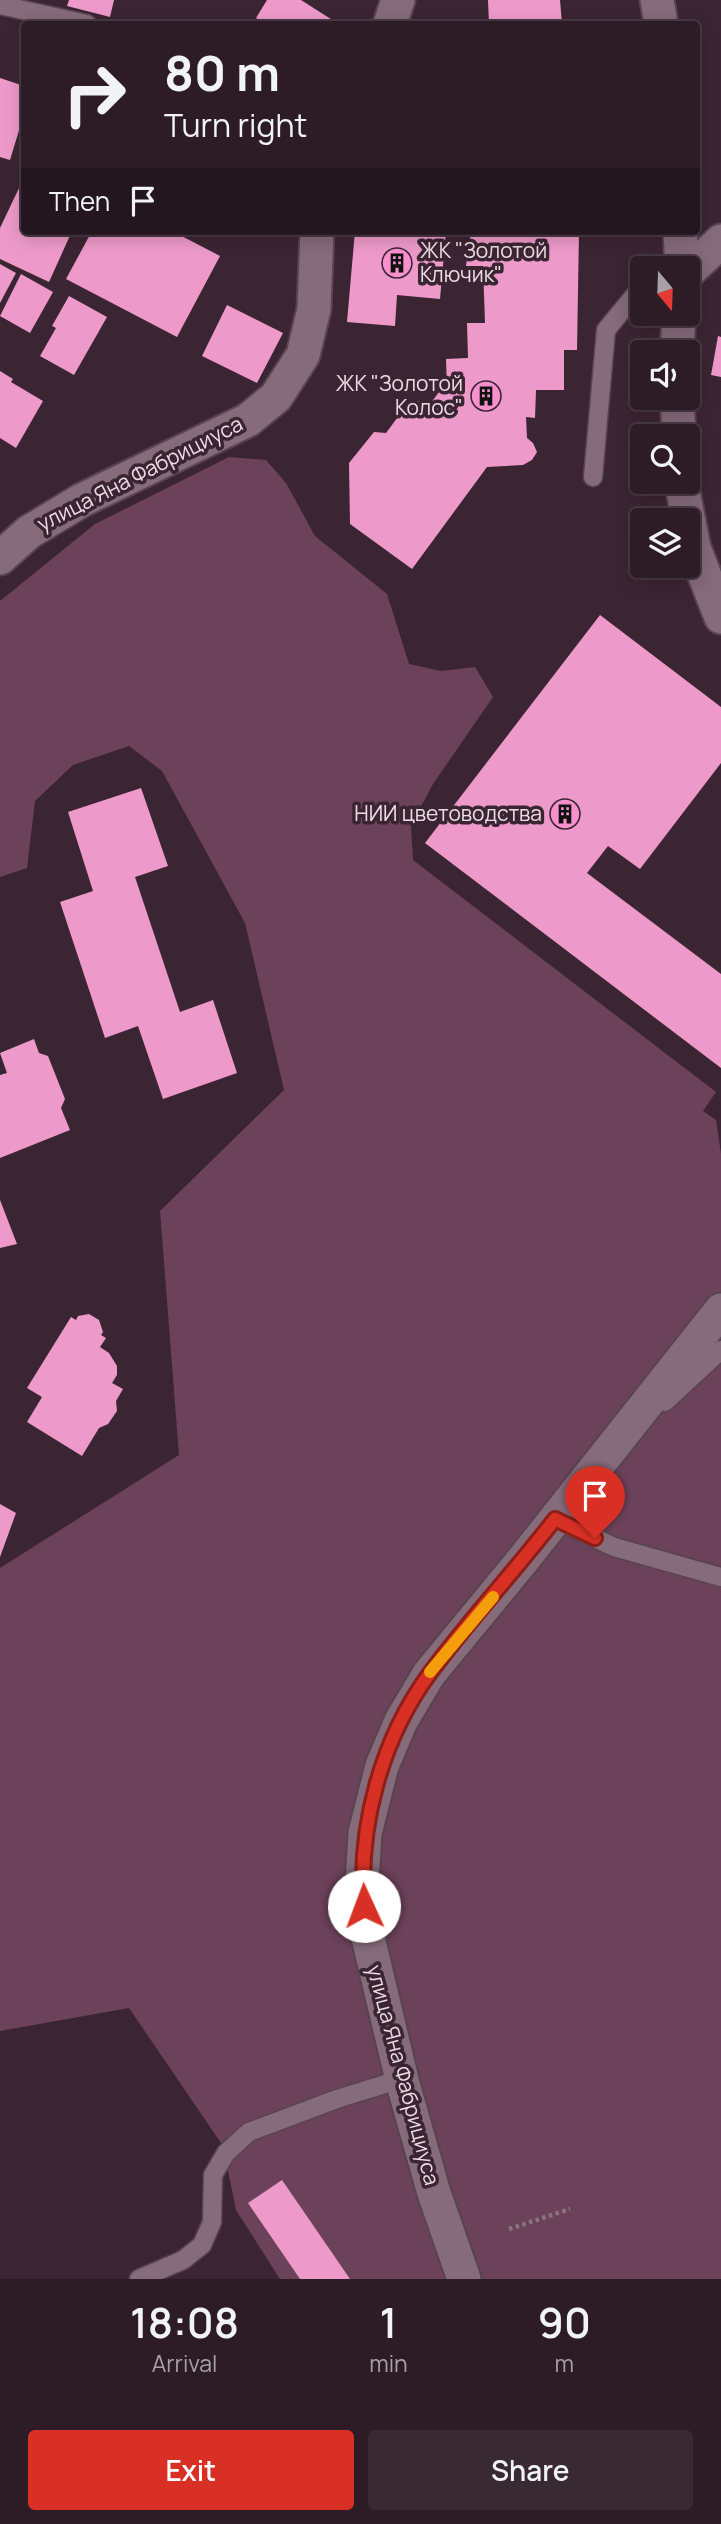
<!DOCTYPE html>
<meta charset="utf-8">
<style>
:root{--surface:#2d1c26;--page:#392932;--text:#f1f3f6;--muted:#a7a1a7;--line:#483a43;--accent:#d93025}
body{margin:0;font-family:Manrope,sans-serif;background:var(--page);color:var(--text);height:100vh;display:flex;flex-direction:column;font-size:26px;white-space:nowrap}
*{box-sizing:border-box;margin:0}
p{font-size:23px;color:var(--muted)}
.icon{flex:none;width:38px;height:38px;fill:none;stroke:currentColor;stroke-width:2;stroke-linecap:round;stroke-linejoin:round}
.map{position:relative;height:2279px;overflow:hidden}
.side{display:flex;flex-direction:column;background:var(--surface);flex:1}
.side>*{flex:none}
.top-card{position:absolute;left:21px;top:21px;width:679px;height:214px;border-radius:7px;box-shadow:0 4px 18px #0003,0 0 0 2px var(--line);background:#2d1c26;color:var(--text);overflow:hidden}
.needle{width:46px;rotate:161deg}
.tools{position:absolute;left:630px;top:256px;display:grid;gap:14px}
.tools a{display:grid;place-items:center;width:70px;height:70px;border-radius:7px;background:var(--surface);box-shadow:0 4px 18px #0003,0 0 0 2px var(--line);font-size:35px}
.pin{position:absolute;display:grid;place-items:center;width:60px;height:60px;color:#fff;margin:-72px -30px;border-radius:50% 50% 50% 0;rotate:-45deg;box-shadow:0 0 7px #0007}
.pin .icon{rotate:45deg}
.me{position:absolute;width:77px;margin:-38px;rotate:358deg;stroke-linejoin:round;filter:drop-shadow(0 0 5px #0008)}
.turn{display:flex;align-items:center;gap:24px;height:147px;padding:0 28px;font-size:32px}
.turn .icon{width:91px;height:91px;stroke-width:2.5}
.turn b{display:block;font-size:49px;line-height:60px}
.then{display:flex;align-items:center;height:66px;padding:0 28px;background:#0003;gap:14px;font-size:26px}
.eta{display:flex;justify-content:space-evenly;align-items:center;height:119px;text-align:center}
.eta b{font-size:42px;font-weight:600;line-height:49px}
.button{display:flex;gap:14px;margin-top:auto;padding:14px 28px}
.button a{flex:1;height:80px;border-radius:7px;background:var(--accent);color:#fff;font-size:28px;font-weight:600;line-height:80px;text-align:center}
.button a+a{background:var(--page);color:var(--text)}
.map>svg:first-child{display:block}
.green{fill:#6c415a}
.building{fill:#ed9aca}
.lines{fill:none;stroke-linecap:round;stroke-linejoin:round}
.service-casing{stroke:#57444f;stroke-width:21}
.minor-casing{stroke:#57444f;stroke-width:37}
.path{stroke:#897580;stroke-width:4.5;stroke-dasharray:3.5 3.5;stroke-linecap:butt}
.service{stroke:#866b7a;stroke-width:18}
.minor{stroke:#866b7a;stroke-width:33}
.route-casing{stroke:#8d1f18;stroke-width:18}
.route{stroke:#d93025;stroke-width:12}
.slow{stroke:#f59e0b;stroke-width:12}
.labels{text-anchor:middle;stroke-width:7;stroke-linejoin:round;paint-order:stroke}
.poi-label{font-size:21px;fill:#ecdce4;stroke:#3c2532;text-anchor:end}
.street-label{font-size:21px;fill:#ecdce4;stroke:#3c2532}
</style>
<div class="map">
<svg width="721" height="2279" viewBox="0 0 721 2279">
<rect width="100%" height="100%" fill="#3c2532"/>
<path class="green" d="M229 457 266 460 286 483 315 536 387 594 409 664 441 671 475 667 493 697 433 784 411 825 413 860 716 1092 703 1111 716 1120 721 1154V2279H280L236 2210 223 2146 129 2008 0 2031V1568L179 1455 160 1211 284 1090 245 923 162 771 129 746 73 765 35 801 27 868 0 877V601L95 524Z"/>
<path class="building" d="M69 0H114L110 17 67 6Z
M267 0H301L334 21 332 24H267L256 18Z
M488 0H560L562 24H489Z
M0 78 24 86V114L10 160 0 157Z
M19 188 24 191V231H72L49 282 0 259V228Z
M92 231H172L220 256 177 337 66 279Z
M355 231H446L440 299 397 295 395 326 347 322Z
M471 231H579L577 350H564V390H536L535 418 526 417 527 438 533 443 537 452 532 460 523 465 487 467 412 569 350 524 349 463 374 432 386 433 409 402 419 401 428 407 439 392 447 388 446 359 468 358 467 323H485L483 266H466Z
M0 264 16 273 0 303Z
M21 274 53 292 30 333 0 316Z
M69 296 107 317 74 375 40 356 56 328 52 326Z
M227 305 283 333 257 383 202 356Z
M718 336 721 337V377L711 375Z
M0 371 13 379 11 382 43 401 16 448 0 438Z
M600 615 721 707V763L640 869 608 846 587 873 721 974V1068L425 843Z
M141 788 168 866 135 877 180 1012 213 1000 237 1073 163 1099 138 1026 105 1038 60 902 93 891 68 812Z
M34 1039 39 1053 48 1056 65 1099 61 1108 70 1130 0 1158V1075L7 1073 0 1053Z
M0 1200 17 1244 0 1248Z
M89 1314 99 1320 103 1332 101 1335 106 1338 100 1347 109 1353 117 1366V1375L112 1383 123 1389 116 1401 117 1411 108 1424 99 1428 82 1456 27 1422 42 1397 27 1388 71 1317 76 1320 78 1316Z
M0 1504 16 1513 0 1557Z
M282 2180 350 2279H300L248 2203Z"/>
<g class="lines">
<g class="service-casing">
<path id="service" d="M0 5 87 24
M593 477 606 330 635 295 642 292
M665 1402 721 1350
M555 1519 614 1547 721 1577
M139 2279 183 2260 202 2245 212 2222 213 2175 226 2153 249 2132 337 2099 401 2079"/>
</g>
<g class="minor-casing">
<path id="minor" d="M657 0 661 24
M390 24 398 0
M680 231 682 268
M688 272 721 241
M677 352 679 313
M677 397 679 436
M681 481 694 548 721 617
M0 558 29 532 82 500 248 420 276 397 303 355 314 309 317 231
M464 2279 434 2193 403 2084 366 1929 362 1883 365 1833 382 1766 401 1721 429 1674 522 1561 721 1310"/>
</g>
<path class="path" d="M509 2229 570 2209"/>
<use href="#service" class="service"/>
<use href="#minor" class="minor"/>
</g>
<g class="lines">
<g class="route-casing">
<path id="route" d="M364 1906C358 1825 382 1738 430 1673 469 1620 515 1571 555 1519L595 1538"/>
</g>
<use href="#route" class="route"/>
<path class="slow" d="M430 1672 493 1597"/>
</g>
<defs>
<g id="building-disc" transform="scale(1.575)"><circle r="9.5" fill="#f790cd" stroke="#3c2532"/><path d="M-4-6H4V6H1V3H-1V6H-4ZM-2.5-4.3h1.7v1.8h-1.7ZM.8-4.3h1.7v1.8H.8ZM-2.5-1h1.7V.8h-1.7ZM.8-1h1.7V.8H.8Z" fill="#111"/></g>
</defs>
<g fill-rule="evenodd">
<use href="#building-disc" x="397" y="263"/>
<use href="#building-disc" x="486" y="396"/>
<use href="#building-disc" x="565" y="814"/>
</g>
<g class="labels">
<g class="poi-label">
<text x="420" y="258" text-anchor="start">ЖК "Золотой<tspan x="420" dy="24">Ключик"</tspan></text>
<text x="463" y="391">ЖК "Золотой<tspan x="463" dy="24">Колос"</tspan></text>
<text x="542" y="821">НИИ цветоводства</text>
</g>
<g class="street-label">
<text transform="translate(140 474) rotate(-27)" y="7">улица Яна Фабрициуса</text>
<text transform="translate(403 2075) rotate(75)" y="7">улица Яна Фабрициуса</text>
</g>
</g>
</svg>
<div class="tools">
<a><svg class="needle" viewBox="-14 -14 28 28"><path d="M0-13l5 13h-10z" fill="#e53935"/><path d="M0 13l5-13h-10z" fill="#a7a1a7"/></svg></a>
<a><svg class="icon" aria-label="sound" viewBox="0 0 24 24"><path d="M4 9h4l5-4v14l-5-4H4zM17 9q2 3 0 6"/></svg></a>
<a><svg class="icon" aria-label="search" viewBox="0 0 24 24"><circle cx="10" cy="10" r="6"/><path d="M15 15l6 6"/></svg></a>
<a><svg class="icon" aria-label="layers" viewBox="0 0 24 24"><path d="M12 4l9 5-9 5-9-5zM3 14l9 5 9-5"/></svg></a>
</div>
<div class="pin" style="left:595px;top:1538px;background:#d93025"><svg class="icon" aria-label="arrive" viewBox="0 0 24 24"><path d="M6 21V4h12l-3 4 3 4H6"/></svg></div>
<svg class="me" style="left:364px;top:1906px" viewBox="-20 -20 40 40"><circle r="19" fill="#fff"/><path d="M0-13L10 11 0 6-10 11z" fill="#d93025"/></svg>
<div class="top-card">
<div class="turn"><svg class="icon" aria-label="right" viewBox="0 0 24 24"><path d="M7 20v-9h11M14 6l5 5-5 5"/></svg><div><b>80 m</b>Turn right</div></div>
<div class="then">Then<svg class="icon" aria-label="arrive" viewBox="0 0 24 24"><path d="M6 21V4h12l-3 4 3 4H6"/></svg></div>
</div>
</div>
<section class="side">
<div class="eta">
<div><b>18:08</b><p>Arrival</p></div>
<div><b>1</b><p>min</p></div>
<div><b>90</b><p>m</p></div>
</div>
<div class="button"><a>Exit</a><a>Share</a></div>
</section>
